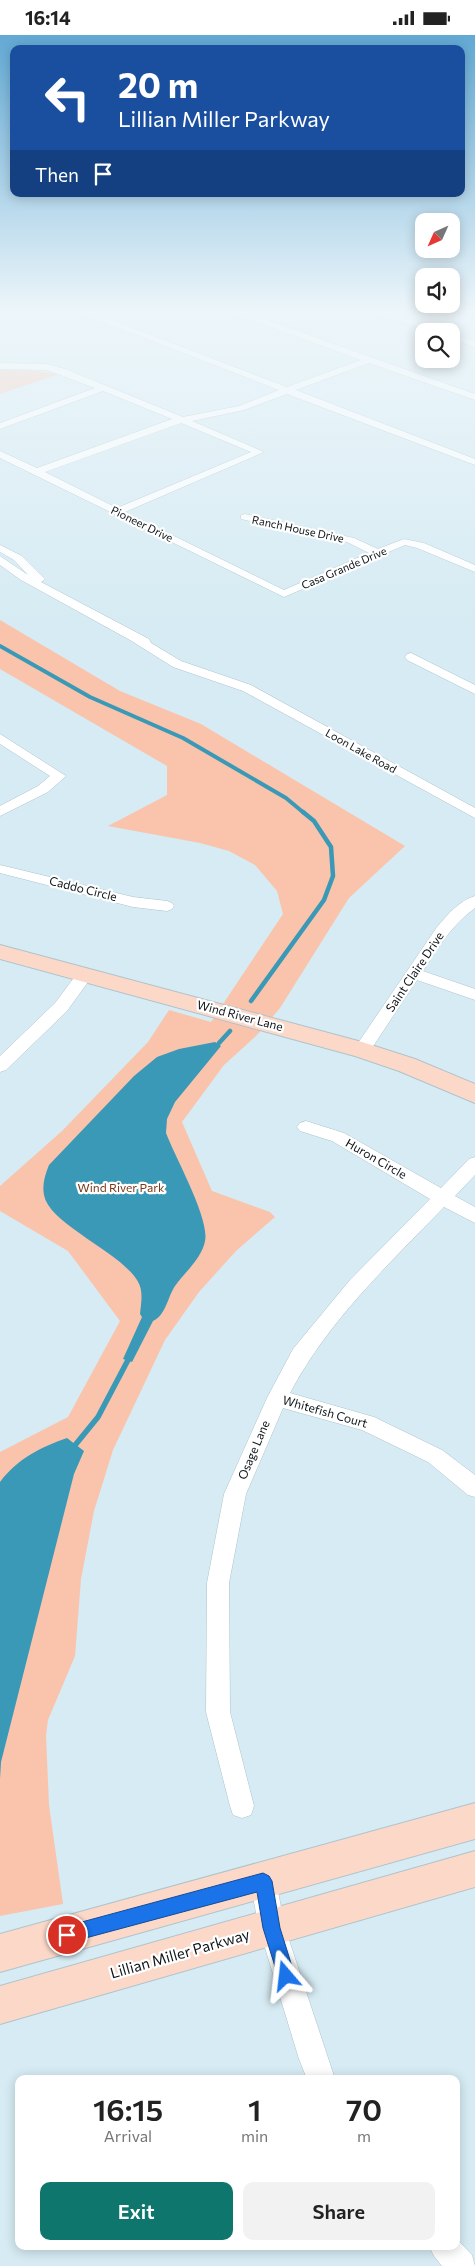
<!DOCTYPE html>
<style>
:root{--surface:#fff;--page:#f2f2f2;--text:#222;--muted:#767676;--accent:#0f766e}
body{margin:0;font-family:Commissioner,sans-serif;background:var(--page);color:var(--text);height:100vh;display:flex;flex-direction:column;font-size:19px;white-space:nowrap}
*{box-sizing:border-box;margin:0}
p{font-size:16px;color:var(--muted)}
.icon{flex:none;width:28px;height:28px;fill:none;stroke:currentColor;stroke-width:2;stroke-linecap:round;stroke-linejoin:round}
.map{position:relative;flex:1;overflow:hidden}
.sheet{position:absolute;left:15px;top:2040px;width:445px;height:175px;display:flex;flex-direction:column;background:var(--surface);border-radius:10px;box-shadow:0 2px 12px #0003}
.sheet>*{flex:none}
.top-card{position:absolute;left:10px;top:10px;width:455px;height:152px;border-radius:10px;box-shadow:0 2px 12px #0003;background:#1a4fa0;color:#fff;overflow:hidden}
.needle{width:32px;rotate:225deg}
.controls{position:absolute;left:415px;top:178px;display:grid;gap:10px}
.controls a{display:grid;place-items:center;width:45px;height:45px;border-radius:10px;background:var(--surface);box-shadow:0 2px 12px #0003;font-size:25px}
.pin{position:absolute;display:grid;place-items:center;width:42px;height:42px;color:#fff;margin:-21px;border:2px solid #fff;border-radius:50%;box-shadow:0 1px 5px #0007}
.me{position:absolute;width:55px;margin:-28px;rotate:343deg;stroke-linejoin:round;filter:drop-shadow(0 0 4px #0008)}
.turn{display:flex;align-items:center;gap:18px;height:105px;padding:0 25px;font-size:22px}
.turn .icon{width:65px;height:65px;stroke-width:2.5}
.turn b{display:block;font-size:35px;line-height:42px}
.then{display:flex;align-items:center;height:48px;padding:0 25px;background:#0003;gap:10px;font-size:19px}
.eta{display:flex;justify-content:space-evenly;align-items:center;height:85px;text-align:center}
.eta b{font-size:30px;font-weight:600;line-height:35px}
.primary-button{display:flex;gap:10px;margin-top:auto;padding:10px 25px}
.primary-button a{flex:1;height:58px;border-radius:10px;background:var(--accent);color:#fff;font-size:20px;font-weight:600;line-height:58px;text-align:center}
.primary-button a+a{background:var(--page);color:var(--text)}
.status{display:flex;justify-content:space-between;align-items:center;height:35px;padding:0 25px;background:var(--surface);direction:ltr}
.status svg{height:14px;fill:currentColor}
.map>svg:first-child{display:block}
.green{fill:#fac4ac}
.water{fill:#3999b6}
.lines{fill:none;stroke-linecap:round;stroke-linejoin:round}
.stream-far2{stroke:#3999b6;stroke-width:4}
.stream-far1{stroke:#3999b6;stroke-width:4.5}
.stream{stroke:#3999b6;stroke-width:5.5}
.street-casing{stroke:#afc3ca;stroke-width:1}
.secondary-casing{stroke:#afc3ca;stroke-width:2}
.street{fill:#fff;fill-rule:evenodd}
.secondary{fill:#fcd8c8;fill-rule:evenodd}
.route{fill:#1a73e8;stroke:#114b97}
.labels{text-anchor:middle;stroke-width:4.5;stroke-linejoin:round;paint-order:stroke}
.far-street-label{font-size:11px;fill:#0e1518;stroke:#fff}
.street-label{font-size:12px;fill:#0e1518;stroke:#fff}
.park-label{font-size:12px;fill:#793716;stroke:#fff}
.near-street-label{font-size:15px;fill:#0e1518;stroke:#fff}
</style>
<div class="status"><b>16:14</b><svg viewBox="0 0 49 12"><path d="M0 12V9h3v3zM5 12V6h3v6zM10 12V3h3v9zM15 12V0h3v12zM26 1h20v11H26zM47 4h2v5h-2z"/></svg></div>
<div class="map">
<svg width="475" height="2231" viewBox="0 0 475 2231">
<rect width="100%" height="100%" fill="#d6ebf3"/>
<path class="green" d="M0 335H31L59 339 0 359Z
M0 585 120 656 201 689 405 811 349 863 280 973 256 1001 224 1030 182 1087 212 1156 270 1177 275 1182 236 1216 199 1257 165 1305 113 1415 94 1476 81 1544 75 1621 48 1685 46 1700 49 1770 63 1869 0 1881V1417L68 1382 120 1286 68 1216 0 1176V1151L62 1096 148 1007 169 975 211 987 283 879 277 856 255 830 229 816 200 808 108 791 167 760V731L0 634Z"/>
<path class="water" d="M215 1007 221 1011 175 1067 167 1084 166 1098C175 1122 210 1184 205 1206 202 1223 185 1237 175 1251 168 1261 166 1280 153 1286L132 1327 123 1324 142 1282 140 1279C141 1268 144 1255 137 1245 119 1216 49 1189 44 1160 42 1149 45 1140 49 1130L134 1041 157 1022 179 1014Z
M67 1403 84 1416 74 1439 1 1727 0 1744V1447C17 1424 41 1412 67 1403Z"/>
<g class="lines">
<path class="stream-far2" d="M0 611 90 662 183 703 286 763 304 778"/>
<path class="stream-far1" d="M251 966 324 865 333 841 331 812 314 786 303 777
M219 1008 230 996"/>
<path class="stream" d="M76 1409 98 1382 128 1325"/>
<g class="street-casing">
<path id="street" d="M70 274H83L287 352 361 325 222 274H235L475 359V365L369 328 296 355 475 424V430L287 359 244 375 192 386 264 417 125 477 284 555 369 518 347 507 241 484V480L245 479 354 503 378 514 404 504 424 508 475 530V537L417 513 405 510 284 562 0 423V416L37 433 172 384 103 356 0 394V388L95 353 47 335 0 334V328L47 329 65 334 183 382 239 371 279 355ZM181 388 251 417 117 473 45 437Z
M366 274H380L441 296H429Z
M451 299 475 306V312L451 304Z
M0 510 22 521 45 544 41 547 149 604 151 608 181 626 251 650 475 773V783L243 656 173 632 130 605 21 545 0 530V521L28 540 14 525 0 517Z
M411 618 475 650V659L407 625 405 622 407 619Z
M0 699 66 741 48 757 0 781V771L38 751 50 741 0 709Z
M0 830 133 862 167 866 172 868 174 871 172 874 167 876 133 872 0 838Z
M475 861V873C452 890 438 912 423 936L475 954V965L417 945 368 1019 362 1021 356 1019 354 1015 356 1011 437 892C447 880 460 865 475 861Z
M85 935 91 936 93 940 67 976 6 1035 0 1037V1021L55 968 79 936Z
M306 1086 344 1098 441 1153 469 1124 475 1122V1140L455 1161 475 1172V1188L444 1172C388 1230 328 1286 290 1358L374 1382 442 1415 475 1440V1462L468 1460 428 1427 362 1395 283 1373 246 1459 229 1548 230 1677 254 1771 251 1780 242 1783 233 1780 230 1771 206 1677 207 1548 224 1459 267 1363 293 1314 350 1245 430 1164 332 1106 300 1096 297 1092 300 1088Z
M263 1833 272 1837 276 1846 285 1893 335 2044H307L299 2024 259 1893 250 1846 254 1837Z
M456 2203 472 2220 475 2231H442L434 2221 429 2211H456Z"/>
</g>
<g class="secondary-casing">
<path id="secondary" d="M0 910 362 1007 415 1024 475 1049V1068L399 1036 355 1021 0 924Z
M475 1768V1804L0 1937V1899Z
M475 1816V1852L0 1989V1951Z"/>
</g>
<use href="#street" class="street"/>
<use href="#secondary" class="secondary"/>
</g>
<linearGradient id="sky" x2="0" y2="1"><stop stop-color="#62a9d4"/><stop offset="0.47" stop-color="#edf6fa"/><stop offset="1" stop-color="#edf6fa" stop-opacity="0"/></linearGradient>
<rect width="475" height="587" fill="url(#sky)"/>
<path class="route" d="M263 1838 269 1841 272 1846 280 1893 295 1941 293 1947 286 1950 280 1947 278 1941 263 1893 257 1857 67 1908 61 1906 59 1900 61 1894 67 1891Z"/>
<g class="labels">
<g class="far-street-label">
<text transform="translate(142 489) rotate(26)" y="4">Pioneer Drive</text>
<text transform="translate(298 494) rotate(12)" y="4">Ranch House Drive</text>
<text transform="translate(344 533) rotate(-23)" y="4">Casa Grande Drive</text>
<text transform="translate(361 716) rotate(29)" y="4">Loon Lake Road</text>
</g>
<g class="street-label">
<text transform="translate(83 854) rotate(14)" y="4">Caddo Circle</text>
<text transform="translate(415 937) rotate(-56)" y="4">Saint Claire Drive</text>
<text transform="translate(240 981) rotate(15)" y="4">Wind River Lane</text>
<text transform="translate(376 1124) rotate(30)" y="4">Huron Circle</text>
<text transform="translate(325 1377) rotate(16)" y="4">Whitefish Court</text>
<text transform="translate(254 1415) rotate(-67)" y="4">Osage Lane</text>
</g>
<g class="park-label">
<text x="121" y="1157">Wind River Park</text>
</g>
<g class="near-street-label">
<text transform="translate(180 1919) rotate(-16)" y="5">Lillian Miller Parkway</text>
</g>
</g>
</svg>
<div class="controls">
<a><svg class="needle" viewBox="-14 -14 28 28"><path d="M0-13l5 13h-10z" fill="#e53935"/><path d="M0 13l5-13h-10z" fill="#767676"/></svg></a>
<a><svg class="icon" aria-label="sound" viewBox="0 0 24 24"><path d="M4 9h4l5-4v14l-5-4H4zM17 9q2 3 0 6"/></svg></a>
<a><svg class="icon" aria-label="search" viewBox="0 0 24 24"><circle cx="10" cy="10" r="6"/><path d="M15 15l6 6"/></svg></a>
</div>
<div class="pin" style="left:67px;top:1900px;background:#d93025"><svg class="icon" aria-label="arrive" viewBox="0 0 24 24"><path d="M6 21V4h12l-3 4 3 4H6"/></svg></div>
<svg class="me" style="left:286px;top:1941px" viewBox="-20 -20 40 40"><path d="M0-17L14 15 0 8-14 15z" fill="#1a73e8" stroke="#fff" stroke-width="4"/></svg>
<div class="top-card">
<div class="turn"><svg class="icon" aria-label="left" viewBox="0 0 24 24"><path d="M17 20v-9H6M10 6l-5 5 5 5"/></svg><div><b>20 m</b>Lillian Miller Parkway</div></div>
<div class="then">Then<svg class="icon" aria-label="arrive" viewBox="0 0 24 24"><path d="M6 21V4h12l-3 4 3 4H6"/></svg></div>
</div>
<section class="sheet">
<div class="eta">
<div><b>16:15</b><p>Arrival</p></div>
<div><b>1</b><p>min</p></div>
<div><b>70</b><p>m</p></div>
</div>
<div class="primary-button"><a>Exit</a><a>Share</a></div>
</section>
</div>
